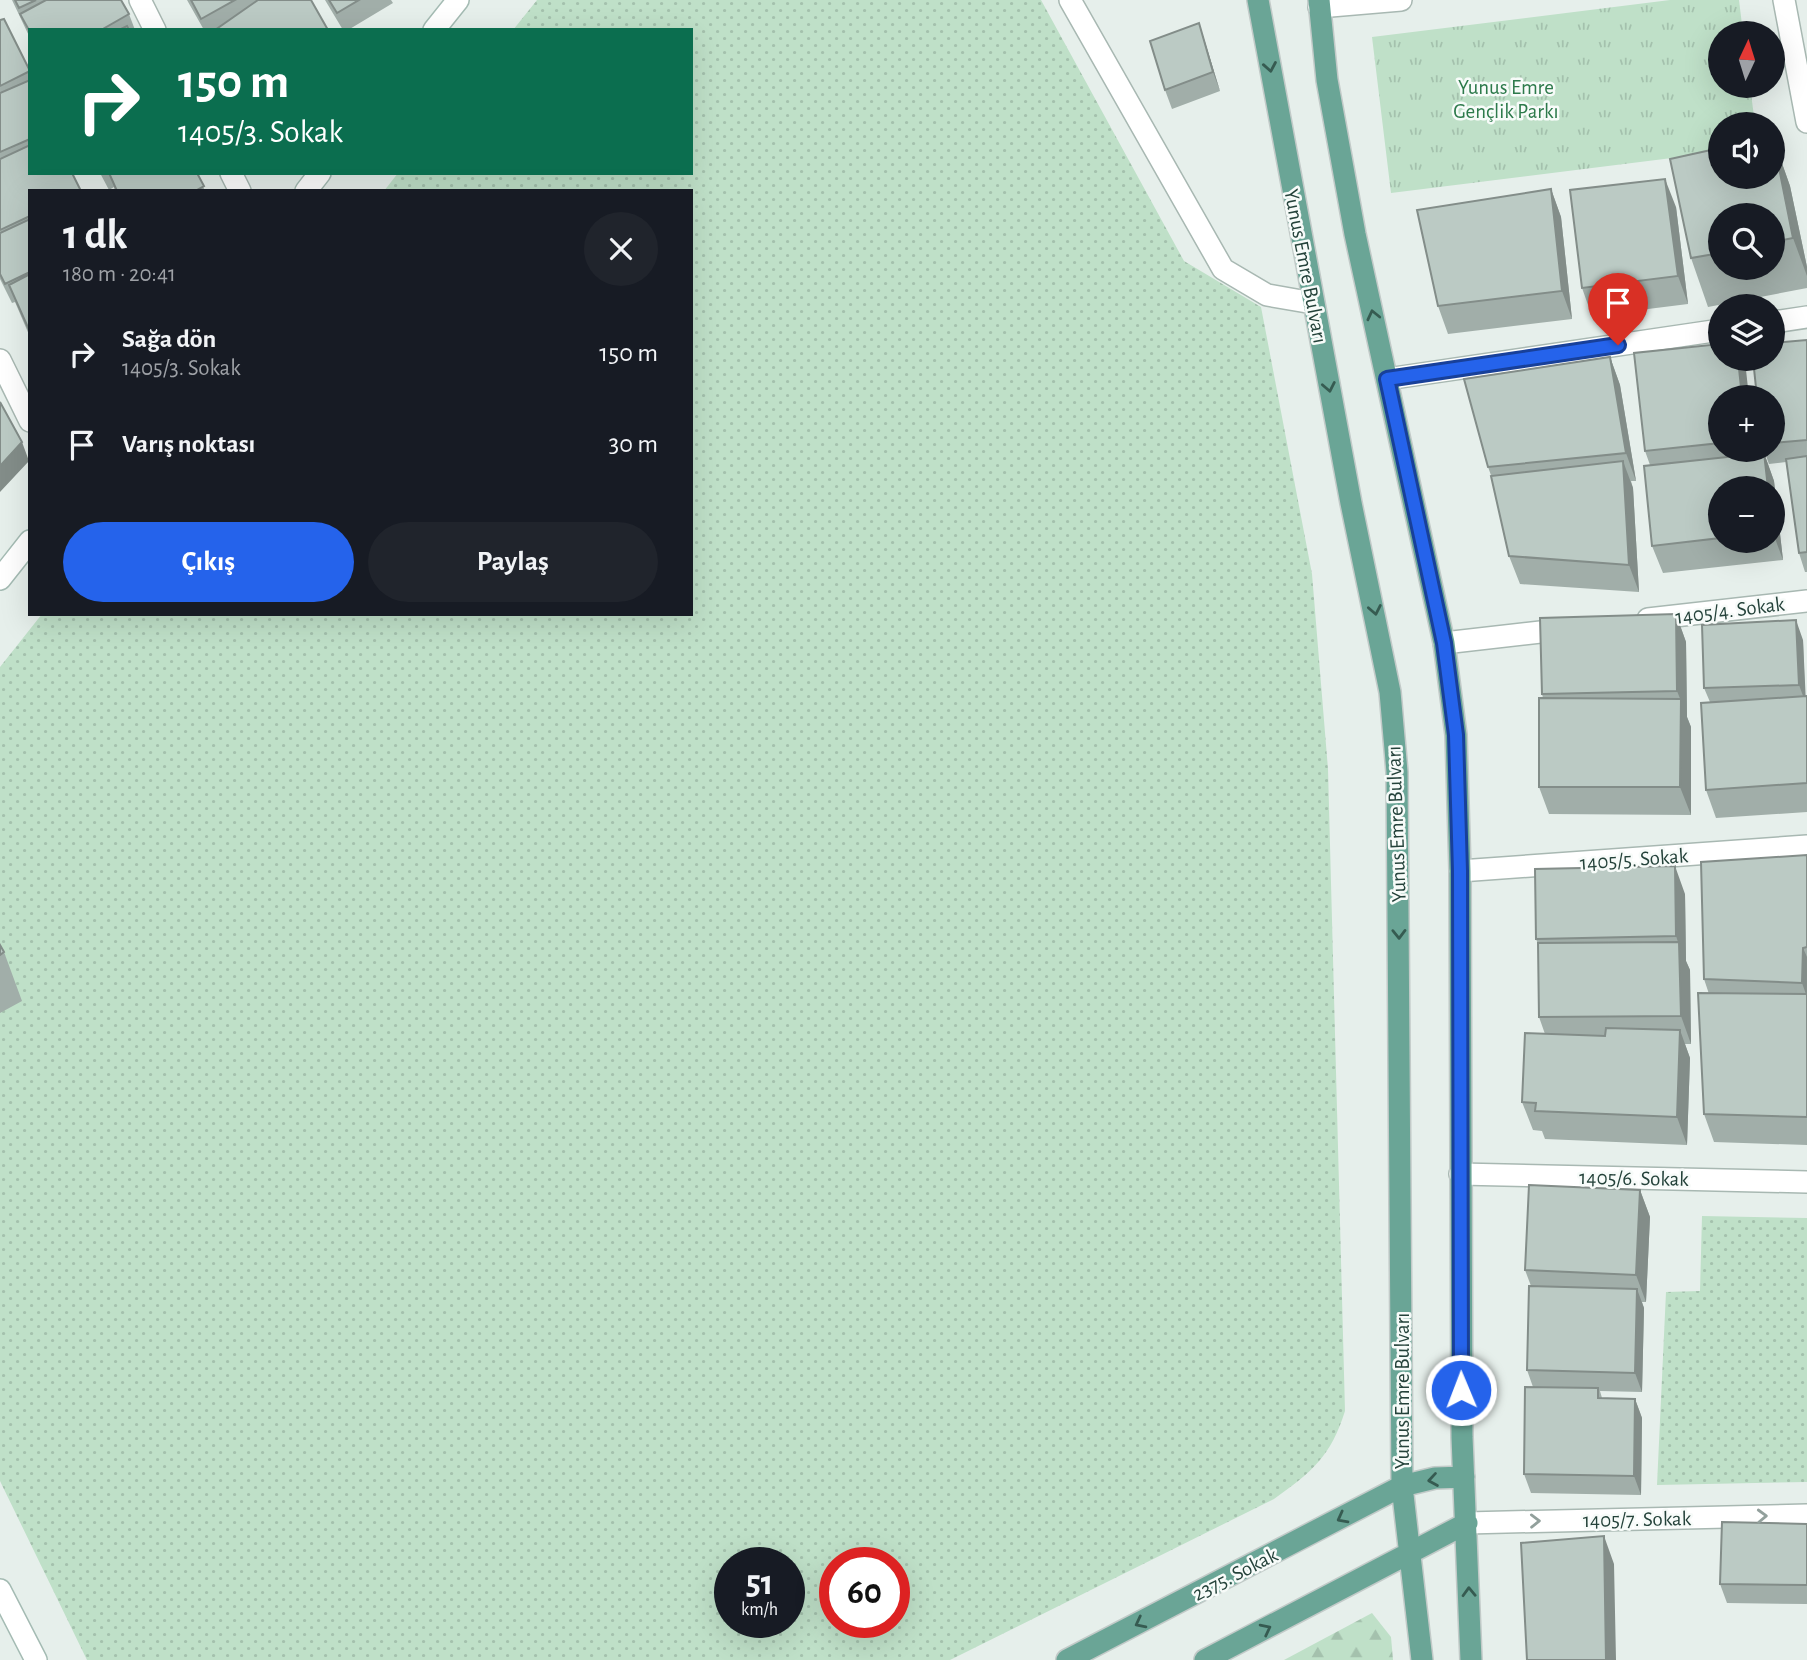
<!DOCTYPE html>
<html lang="tr">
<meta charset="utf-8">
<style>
:root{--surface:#171b24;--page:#20242c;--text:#f1f3f6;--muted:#9ea1a6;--accent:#2563eb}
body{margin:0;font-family:"Alegreya Sans",sans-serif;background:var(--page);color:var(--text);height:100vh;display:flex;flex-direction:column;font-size:26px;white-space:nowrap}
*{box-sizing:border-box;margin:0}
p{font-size:23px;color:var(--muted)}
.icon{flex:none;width:38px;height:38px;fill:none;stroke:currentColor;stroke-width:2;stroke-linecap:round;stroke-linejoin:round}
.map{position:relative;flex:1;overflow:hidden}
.panel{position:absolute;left:28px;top:189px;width:665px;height:427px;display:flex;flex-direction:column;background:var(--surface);border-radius:0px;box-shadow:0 7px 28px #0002}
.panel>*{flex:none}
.banner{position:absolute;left:28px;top:28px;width:665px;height:147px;border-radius:0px;box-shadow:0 7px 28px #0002;background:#0b6e4f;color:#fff;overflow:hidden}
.needle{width:46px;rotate:4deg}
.buttons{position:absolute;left:1708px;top:21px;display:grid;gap:14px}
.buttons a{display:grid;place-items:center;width:77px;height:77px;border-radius:50%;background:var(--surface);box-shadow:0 7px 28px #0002;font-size:35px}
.speed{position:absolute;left:714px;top:1547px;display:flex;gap:14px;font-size:35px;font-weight:700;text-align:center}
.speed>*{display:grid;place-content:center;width:91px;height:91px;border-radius:50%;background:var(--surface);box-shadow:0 7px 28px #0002;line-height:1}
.speed small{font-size:18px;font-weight:400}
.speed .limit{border:10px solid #d22;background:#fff;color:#111}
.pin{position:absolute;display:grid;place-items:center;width:60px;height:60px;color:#fff;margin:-72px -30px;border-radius:50% 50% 50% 0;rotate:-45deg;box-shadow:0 0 7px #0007}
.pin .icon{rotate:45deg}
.me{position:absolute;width:77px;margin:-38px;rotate:359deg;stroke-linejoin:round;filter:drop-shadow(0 0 5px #0008)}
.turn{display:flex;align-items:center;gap:24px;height:147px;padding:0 35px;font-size:32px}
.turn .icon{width:91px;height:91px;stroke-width:2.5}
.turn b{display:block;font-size:49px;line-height:60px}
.round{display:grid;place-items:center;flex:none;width:74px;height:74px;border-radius:37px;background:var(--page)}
.overview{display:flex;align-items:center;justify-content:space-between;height:119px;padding:0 35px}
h1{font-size:42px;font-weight:700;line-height:52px}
.cta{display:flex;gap:14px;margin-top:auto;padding:14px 35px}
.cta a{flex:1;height:80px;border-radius:42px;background:var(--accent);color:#fff;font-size:28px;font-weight:700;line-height:80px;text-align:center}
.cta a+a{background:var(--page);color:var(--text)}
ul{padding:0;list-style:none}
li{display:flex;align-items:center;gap:21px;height:91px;padding:0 35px}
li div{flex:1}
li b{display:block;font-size:26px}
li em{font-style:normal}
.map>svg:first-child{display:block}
.grass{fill:url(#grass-dots);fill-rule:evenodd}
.forest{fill:url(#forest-firs)}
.park{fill:url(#park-tufts)}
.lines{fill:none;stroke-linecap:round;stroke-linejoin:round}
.street-casing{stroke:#a8b8b2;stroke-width:24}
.secondary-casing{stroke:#a4bbb3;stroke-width:24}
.primary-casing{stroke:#c2cac8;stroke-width:24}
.street{stroke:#fff;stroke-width:21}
.secondary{stroke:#fff;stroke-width:21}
.primary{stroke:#6aa596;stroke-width:21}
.wall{fill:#a1aea9;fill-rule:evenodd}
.shaded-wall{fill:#838d89}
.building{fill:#bbcac4;stroke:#838d89;stroke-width:2}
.oneway{stroke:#365b51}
.oneway2{stroke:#92a09c}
.route-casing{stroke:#184099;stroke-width:18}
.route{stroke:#2563eb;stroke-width:12}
.labels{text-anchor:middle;stroke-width:5;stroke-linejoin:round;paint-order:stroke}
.park-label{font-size:21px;fill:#2d7a4b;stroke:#f7fbf9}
.street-label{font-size:21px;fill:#24423a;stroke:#f7fbf9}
</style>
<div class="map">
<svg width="1807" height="1660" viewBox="0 0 1807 1660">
<defs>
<pattern id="grass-dots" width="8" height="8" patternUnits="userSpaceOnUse" patternTransform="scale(1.75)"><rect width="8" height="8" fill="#bfe0c8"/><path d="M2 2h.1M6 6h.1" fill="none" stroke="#a4c1ad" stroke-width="1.8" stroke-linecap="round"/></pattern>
<pattern id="forest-firs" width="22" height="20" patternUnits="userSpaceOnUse" patternTransform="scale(1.75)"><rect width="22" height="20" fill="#bfe0c8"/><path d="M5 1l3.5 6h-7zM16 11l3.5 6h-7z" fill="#a4c1ad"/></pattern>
<pattern id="park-tufts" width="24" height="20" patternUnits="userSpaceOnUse" patternTransform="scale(1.75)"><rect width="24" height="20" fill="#bfe0c8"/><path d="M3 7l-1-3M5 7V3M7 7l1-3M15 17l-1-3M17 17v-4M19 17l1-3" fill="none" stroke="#a4c1ad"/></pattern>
</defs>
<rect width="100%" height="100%" fill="#e6efeb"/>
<path class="grass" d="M537 0H1041L1184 261 1261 307 1312 574 1328 769 1345 1411C1331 1456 1312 1472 1274 1499L950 1660H87L0 1481V667L42 614H691V191H384L398 173H691V30H513ZM730 1563H789V1622H730ZM835 1563H894V1622H835Z
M1702 1216 1807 1218V1482L1657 1485 1666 1292 1700 1291Z"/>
<path class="forest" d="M1372 1613 1391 1637 1393 1660H1284Z"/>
<path class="park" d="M1670 0H1739L1743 33H1720V86H1750L1755 124H1720V152L1391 193 1372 37Z"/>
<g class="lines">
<g class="street-casing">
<path id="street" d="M140 0 155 30
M1070 0 1223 269 1267 295 1313 303
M1784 0 1807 122
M1319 7 1401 0
M231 173 240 191
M1773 322 1807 317
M0 360 30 421
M1387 379 1720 330
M1648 619 1807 601
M1444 643 1567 629
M1460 871 1807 846
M1460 1174 1807 1182
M1467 1523 1807 1515"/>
</g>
<g class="secondary-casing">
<path id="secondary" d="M434 30 458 0
M306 191 320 173
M0 579 30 541
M0 1590 36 1660"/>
</g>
<g class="primary-casing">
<path id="primary" d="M1258 0 1351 503 1390 692 1397 772 1402 1486 1422 1660
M1319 0 1327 80 1355 234 1444 643 1456 735 1460 871 1462 1437 1471 1660
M1067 1660 1402 1486 1435 1478 1464 1477
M1205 1660 1467 1523"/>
</g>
<use href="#street" class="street"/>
<use href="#secondary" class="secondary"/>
<use href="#primary" class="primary"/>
</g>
<path class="wall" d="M12 0H121L129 14 135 30H30V38Z
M187 0H311L328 30H204Z
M325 0H391L393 3 348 30H343Z
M0 20 30 70V337L15 302 12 303 0 279Z
M1205 42 1220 91 1172 109 1165 90Z
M1773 138 1790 186 1807 267V288L1708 307 1691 258ZM1720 215H1773V268H1720Z
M100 173H197L205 191H115L114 187 109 190Z
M1551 189 1561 217 1572 319 1448 334 1438 306Z
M1676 207 1688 304 1592 316 1582 288Z
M1807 340V572H1805L1799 553 1786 462 1769 464 1764 450H1773V397Z
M1610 357 1620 385 1636 481H1631L1633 488 1639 592 1520 584 1509 556 1492 478 1488 467Z
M1746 370 1720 397V450H1755V454L1764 453 1774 481 1783 560 1663 573 1652 546 1650 465 1645 451ZM1720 488H1773V541H1720Z
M1676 614 1686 642 1687 717 1691 727V815L1549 814 1539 787 1543 698 1542 694Z
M1803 640 1805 696H1807V812L1716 818 1706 790 1710 702 1704 688Z
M1807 855V1145L1714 1142 1704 1114 1709 994 1704 979Z
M1685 894 1686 961 1690 970 1691 1044H1685L1690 1058 1687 1145 1545 1139 1542 1131 1533 1130 1522 1102 1545 1034 1539 1017 1538 944 1536 939Z
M0 945 4 952 22 1001 0 1013Z
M1640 1190 1650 1217 1646 1302H1642L1644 1308 1642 1392 1600 1391 1602 1398 1635 1399 1642 1418 1641 1495 1531 1493 1524 1474 1533 1387 1527 1370 1531 1286 1525 1270Z
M1807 1524V1604L1727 1603 1720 1584Z"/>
<path class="shaded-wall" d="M1199 23 1205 42 1220 91 1213 72Z
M1773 138 1790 186 1807 267V276L1793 238Z
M1665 179 1676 207 1688 304 1678 276Z
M1551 189 1561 217 1572 319 1562 291Z
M1610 357 1620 385 1636 481 1626 453Z
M1738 359H1742L1746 370 1749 397H1742Z
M22 442 29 461 0 492V466Z
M1750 450H1755L1757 468Z
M1764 453 1774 481 1783 560 1773 533V488H1768Z
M1623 461 1633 488 1639 592 1629 565Z
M1676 614 1686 642 1687 717 1691 727V815L1680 787 1681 701 1677 691Z
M1796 620 1803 640 1806 704 1799 685Z
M1675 866 1685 894 1686 961 1690 970 1691 1044 1681 1016 1679 945 1676 936Z
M1803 948 1807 957V997L1802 983Z
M1680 1030 1690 1058 1687 1145 1677 1117Z
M1640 1190 1650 1217 1646 1302 1636 1275Z
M1637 1289 1644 1308 1642 1392 1635 1373Z
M1635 1399 1642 1418 1641 1495 1634 1476Z
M1604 1536 1614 1564 1616 1660H1606Z"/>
<path class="building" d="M15 0H36L19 8Z
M46 0H121L129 14 101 30H30V32L20 14Z
M191 0H235L201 19Z
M258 0H311L328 30H215Z
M329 0H359L337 13Z
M4 19 30 71 0 86V20Z
M1199 23 1213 72 1165 90 1150 41Z
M127 26 129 30H119Z
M30 80V139L0 152V93Z
M1773 138 1793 238 1773 242V215H1720V253L1691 258 1670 159 1720 148V177H1773Z
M30 145V173H72L81 191H30V216L0 230V159Z
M109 173H197L204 186 195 191H117Z
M1665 179 1678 276 1582 288 1570 190Z
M1551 189 1562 291 1438 306 1417 210Z
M30 219V272L5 284 0 274V233Z
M30 274V332L9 285Z
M1807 340V440L1773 443V397H1757L1753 359H1773V343Z
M1720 344V359H1738L1742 397H1720V443L1645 451 1634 353Z
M1610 357 1626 453 1488 467 1464 379Z
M0 402 22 442 0 466Z
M1764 453 1768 488H1720V538L1652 546 1644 466Z
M1807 456V552L1799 553 1786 459Z
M1623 461 1629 565 1509 556 1491 476Z
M1676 614 1677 691 1542 694 1540 618Z
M1796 620 1799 685 1704 688 1702 625Z
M1807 696V783L1706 790 1701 703Z
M1539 698 1681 699 1680 787H1539Z
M1807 855V947L1803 948 1802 983 1704 979 1701 862Z
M1675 866 1676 936 1536 939 1535 869Z
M1679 942 1681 1016 1539 1017 1538 943Z
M0 945 4 952 0 955Z
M1698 993 1807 994V1117L1704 1114Z
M1606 1028 1680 1030 1677 1117 1535 1111 1536 1103 1522 1102 1525 1033 1605 1036Z
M1529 1185 1640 1190 1636 1275 1525 1270Z
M1529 1286 1637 1289 1635 1373 1527 1370Z
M1525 1387 1598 1388V1398L1635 1399 1634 1476 1524 1474Z
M1722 1522 1807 1524V1585L1720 1584Z
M1604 1536 1606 1660H1527L1521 1543Z"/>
<defs><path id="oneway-chevron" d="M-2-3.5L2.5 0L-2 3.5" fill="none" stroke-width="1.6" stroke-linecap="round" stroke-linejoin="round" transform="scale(1.75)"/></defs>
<g class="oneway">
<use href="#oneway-chevron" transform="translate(1270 67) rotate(80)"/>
<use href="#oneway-chevron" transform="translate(1373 315) rotate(-103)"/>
<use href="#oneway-chevron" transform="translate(1329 387) rotate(79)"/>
<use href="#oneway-chevron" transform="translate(1375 610) rotate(79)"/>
<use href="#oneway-chevron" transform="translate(1399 934) rotate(89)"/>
<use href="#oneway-chevron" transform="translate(1433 1480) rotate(171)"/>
<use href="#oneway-chevron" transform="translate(1342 1518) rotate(152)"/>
<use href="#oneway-chevron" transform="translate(1469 1592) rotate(-92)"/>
<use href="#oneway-chevron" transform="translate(1140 1623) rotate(153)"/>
<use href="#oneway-chevron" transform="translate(1266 1629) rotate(-27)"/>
</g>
<g class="oneway2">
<use href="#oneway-chevron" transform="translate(1762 1516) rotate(-2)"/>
<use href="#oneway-chevron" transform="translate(1535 1521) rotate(-1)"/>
</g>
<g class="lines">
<g class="route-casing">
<path id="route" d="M1461 1390 1460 871 1456 735 1444 643 1387 379 1618 345"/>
</g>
<use href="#route" class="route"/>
</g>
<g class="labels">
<g class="park-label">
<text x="1506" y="94">Yunus Emre<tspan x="1506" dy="24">Gençlik Parkı</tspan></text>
</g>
<g class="street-label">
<text transform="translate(1306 266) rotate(79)" y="7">Yunus Emre Bulvarı</text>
<text transform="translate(1730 610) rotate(-7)" y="7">1405/4. Sokak</text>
<text transform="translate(1396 824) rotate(-92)" y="7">Yunus Emre Bulvarı</text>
<text transform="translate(1634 859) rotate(-4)" y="7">1405/5. Sokak</text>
<text transform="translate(1634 1178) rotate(1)" y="7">1405/6. Sokak</text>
<text transform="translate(1402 1391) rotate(-90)" y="7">Yunus Emre Bulvarı</text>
<text transform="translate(1637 1519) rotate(-1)" y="7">1405/7. Sokak</text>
<text transform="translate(1235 1574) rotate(-27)" y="7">2375. Sokak</text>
</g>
</g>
</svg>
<div class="buttons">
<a><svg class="needle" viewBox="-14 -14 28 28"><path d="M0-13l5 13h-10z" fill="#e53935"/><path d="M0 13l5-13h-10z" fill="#9ea1a6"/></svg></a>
<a><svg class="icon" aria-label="sound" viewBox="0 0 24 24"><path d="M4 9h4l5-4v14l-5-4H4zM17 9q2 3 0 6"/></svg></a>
<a><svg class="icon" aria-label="search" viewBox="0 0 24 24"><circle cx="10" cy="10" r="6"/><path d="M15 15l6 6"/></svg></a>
<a><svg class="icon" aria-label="layers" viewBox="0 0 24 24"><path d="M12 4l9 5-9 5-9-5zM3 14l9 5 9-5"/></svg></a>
<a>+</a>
<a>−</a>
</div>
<div class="speed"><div>51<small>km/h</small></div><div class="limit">60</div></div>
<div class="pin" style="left:1618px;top:345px;background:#d93025"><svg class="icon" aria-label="arrive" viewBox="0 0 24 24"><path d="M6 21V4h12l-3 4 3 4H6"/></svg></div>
<svg class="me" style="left:1461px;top:1390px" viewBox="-20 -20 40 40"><circle r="17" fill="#2563eb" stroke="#fff" stroke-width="3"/><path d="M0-11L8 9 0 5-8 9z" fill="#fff"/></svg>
<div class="banner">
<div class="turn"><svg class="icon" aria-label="right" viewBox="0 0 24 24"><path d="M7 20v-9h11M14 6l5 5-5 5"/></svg><div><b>150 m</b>1405/3. Sokak</div></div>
</div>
<section class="panel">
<div class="overview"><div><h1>1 dk</h1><p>180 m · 20:41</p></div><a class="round"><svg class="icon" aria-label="close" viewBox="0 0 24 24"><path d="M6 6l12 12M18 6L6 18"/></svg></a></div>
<ul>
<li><svg class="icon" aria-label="right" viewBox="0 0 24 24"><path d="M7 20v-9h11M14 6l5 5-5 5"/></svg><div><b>Sağa dön</b><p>1405/3. Sokak</p></div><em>150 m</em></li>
<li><svg class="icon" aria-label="arrive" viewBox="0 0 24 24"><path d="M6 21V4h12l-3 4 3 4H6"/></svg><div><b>Varış noktası</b></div><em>30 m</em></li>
</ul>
<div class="cta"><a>Çıkış</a><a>Paylaş</a></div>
</section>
</div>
